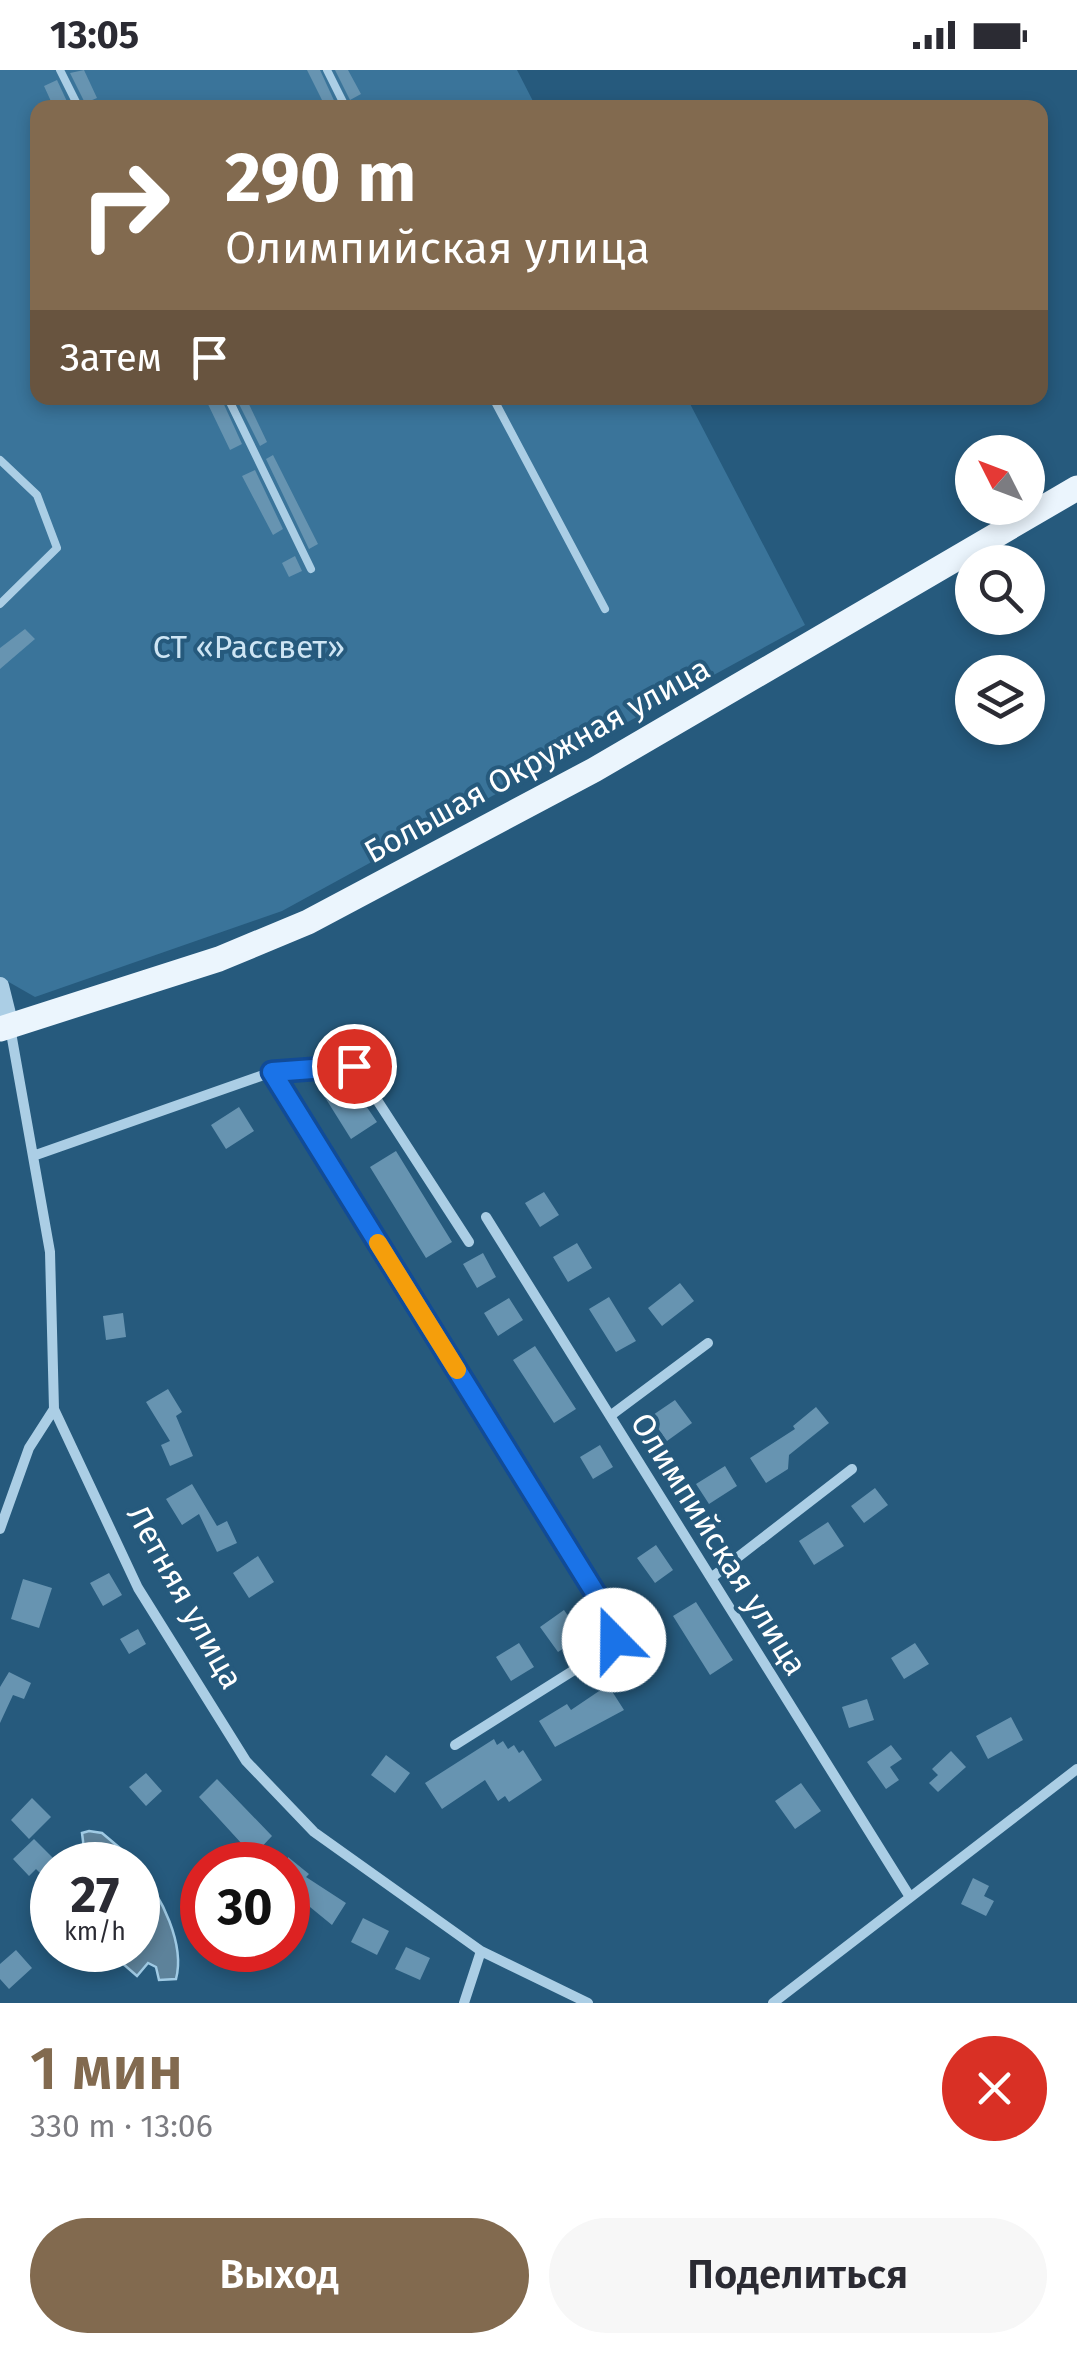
<!DOCTYPE html>
<html lang="ru">
<meta charset="utf-8">
<style>
:root{--surface:#fff;--page:#f7f7f7;--text:#2b2b33;--muted:#7c7c81;--accent:#826a4f}
body{margin:0;font-family:"Fira Sans",sans-serif;background:var(--page);color:var(--text);height:100vh;display:flex;flex-direction:column;font-size:38px;white-space:nowrap}
*{box-sizing:border-box;margin:0}
p{font-size:32px;color:var(--muted)}
.icon{flex:none;width:55px;height:55px;fill:none;stroke:currentColor;stroke-width:2;stroke-linecap:round;stroke-linejoin:round}
.map{position:relative;height:1933px;overflow:hidden}
.drawer{display:flex;flex-direction:column;background:var(--surface);flex:1}
.drawer>*{flex:none}
.guide{position:absolute;left:30px;top:30px;width:1018px;height:305px;border-radius:20px;box-shadow:0 5px 15px #0003;background:#826a4f;color:#fff;overflow:hidden}
.needle{width:65px;rotate:312deg}
.fabs{position:absolute;left:955px;top:365px;display:grid;gap:20px}
.fabs a{display:grid;place-items:center;width:90px;height:90px;border-radius:50%;background:var(--surface);box-shadow:0 5px 15px #0003;font-size:50px}
.speed{position:absolute;left:30px;top:1772px;display:flex;gap:20px;font-size:50px;font-weight:700;text-align:center}
.speed>*{display:grid;place-content:center;width:130px;height:130px;border-radius:50%;background:var(--surface);box-shadow:0 5px 15px #0003;line-height:1}
.speed small{font-size:25px;font-weight:400}
.speed .limit{border:15px solid #d22;background:#fff;color:#111}
.pin{position:absolute;display:grid;place-items:center;width:85px;height:85px;color:#fff;margin:-42px;border:5px solid #fff;border-radius:50%;box-shadow:0 2px 10px #0007}
.me{position:absolute;width:110px;margin:-55px;rotate:338deg;stroke-linejoin:round;filter:drop-shadow(0 0 8px #0008)}
.turn{display:flex;align-items:center;gap:35px;height:210px;padding:0 30px;font-size:45px}
.turn .icon{width:130px;height:130px;stroke-width:2.5}
.turn b{display:block;font-size:70px;line-height:85px}
.then{display:flex;align-items:center;height:95px;padding:0 30px;background:#0003;gap:20px;font-size:38px}
.round{display:grid;place-items:center;flex:none;width:105px;height:105px;border-radius:52px;background:var(--page)}
.overview{display:flex;align-items:center;justify-content:space-between;height:170px;padding:0 30px}
h1{font-size:60px;font-weight:600;line-height:75px;color:var(--accent)}
.action{display:flex;gap:20px;margin-top:auto;padding:20px 30px}
.action a{flex:1;height:115px;border-radius:60px;background:var(--accent);color:#fff;font-size:40px;font-weight:600;line-height:115px;text-align:center}
.action a+a{background:var(--page);color:var(--text)}
.status{display:flex;justify-content:space-between;align-items:center;height:70px;padding:0 50px;background:var(--surface);direction:ltr}
.status svg{height:28px;fill:currentColor}
.map>svg:first-child{display:block}
.green{fill:#3a749a}
.water{fill:#5d829a;stroke:#a0cbe5;stroke-width:2.5}
.building{fill:#6794b1}
.lines{fill:none;stroke-linecap:round;stroke-linejoin:round}
.service{stroke:#abcee5;stroke-width:8}
.minor{stroke:#abcee5;stroke-width:10}
.tertiary{stroke:#abcee5;stroke-width:18}
.primary{stroke:#ebf5fd;stroke-width:25}
.route-casing{stroke:#114b97;stroke-width:25}
.route{stroke:#1a73e8;stroke-width:18}
.slow{stroke:#f59e0b;stroke-width:18}
.labels{text-anchor:middle;stroke-width:8;stroke-linejoin:round;paint-order:stroke}
.park-label{font-size:32px;fill:#cee5f4;stroke:#265a7d}
.street-label{font-size:32px;fill:#fff;stroke:#265a7d}
</style>
<div class="status"><b>13:05</b><svg viewBox="0 0 49 12"><path d="M0 12V9h3v3zM5 12V6h3v6zM10 12V3h3v9zM15 12V0h3v12zM26 1h20v11H26zM47 4h2v5h-2z"/></svg></div>
<div class="map">
<svg width="1077" height="1933" viewBox="0 0 1077 1933">
<rect width="100%" height="100%" fill="#265a7d"/>
<path class="green" d="M0 0H517L536 37 38 38V328H687L805 555 282 841 35 927 0 907Z"/>
<path class="water" d="M89 1761 102 1763 121 1779 118 1789 123 1795H86L82 1763Z
M138 1801C162 1825 185 1875 176 1909L159 1910 156 1897 148 1893 137 1906 107 1880H138Z"/>
<path class="building" d="M84 0 97 28 85 33 70 3Z
M307 0H320L337 37 326 38Z
M335 0H348L361 24 350 30Z
M57 10 70 38H54L44 16Z
M205 328H221L242 374 230 380Z
M236 328H246L267 372 260 376Z
M273 385 318 474 309 479 266 389Z
M255 400 283 459 273 465 242 406Z
M295 486 302 501 289 507 282 493Z
M25 559 35 569 0 599V578Z
M345 1005 377 1052 351 1069 321 1021Z
M239 1037 254 1061 226 1079 211 1055Z
M396 1081 452 1172 426 1188 370 1097Z
M544 1122 559 1145 540 1157 525 1133Z
M577 1173 592 1198 568 1212 553 1187Z
M483 1183 496 1207 477 1218 463 1194Z
M680 1213 694 1231 662 1256 648 1238Z
M609 1227 636 1271 616 1282 589 1239Z
M509 1228 523 1250 498 1266 484 1243Z
M123 1243 126 1267 106 1270 103 1246Z
M535 1276 576 1339 554 1353 513 1290Z
M168 1319 182 1342 176 1346 193 1386 170 1396 161 1375 170 1371 146 1332Z
M675 1330 692 1353 667 1371 650 1347Z
M816 1337 829 1353 789 1385 788 1399 766 1413 750 1388 795 1359 793 1356Z
M600 1375 613 1397 593 1409 580 1387Z
M725 1396 737 1416 709 1434 696 1414Z
M192 1414 217 1456 227 1451 237 1473 217 1482 199 1444 182 1455 166 1429Z
M875 1418 888 1435 864 1453 851 1436Z
M828 1452 844 1476 814 1495 799 1471Z
M656 1475 673 1500 655 1513 637 1488Z
M258 1486 274 1512 249 1528 233 1503Z
M109 1503 122 1525 103 1536 90 1513Z
M23 1509 52 1518 39 1558 11 1549Z
M696 1532 733 1590 710 1605 673 1546Z
M564 1540 582 1566 558 1582 540 1557Z
M138 1559 146 1574 129 1584 120 1569Z
M519 1573 534 1597 511 1611 496 1587Z
M915 1573 929 1594 904 1609 891 1588Z
M9 1602 31 1613 24 1629 13 1625 0 1653V1617Z
M608 1615 624 1640 555 1677 539 1651 567 1634 571 1640Z
M867 1629 874 1650 849 1658 842 1637Z
M1011 1647 1023 1670 988 1689 976 1666Z
M494 1669 497 1675 503 1671 508 1679 514 1675 519 1683 523 1680 542 1710 509 1732 505 1726 498 1731 485 1710 442 1739 425 1713Z
M891 1675 902 1689 890 1697 899 1710 886 1719 867 1692Z
M951 1681 966 1697 938 1722 929 1713 938 1705 932 1699Z
M386 1685 410 1703 395 1723 371 1705Z
M146 1703 162 1721 146 1736 129 1717Z
M217 1709 272 1766 253 1786 199 1727Z
M801 1713 821 1741 795 1759 775 1731Z
M32 1728 51 1747 29 1769 11 1750Z
M34 1769 54 1789 40 1803 36 1799 29 1806 13 1789Z
M288 1787 309 1804 306 1807 346 1833 332 1855 288 1819Z
M973 1808 989 1816 984 1826 994 1831 986 1846 961 1834Z
M363 1848 389 1861 377 1885 351 1872Z
M406 1877 430 1888 420 1910 395 1899Z
M16 1880 32 1898 9 1919 0 1909V1894Z"/>
<g class="lines">
<path class="service" d="M60 0 79 38
M327 0 346 38
M228 328 311 499
M493 328 605 539
M0 390 37 425 57 478 0 534"/>
<path class="minor" d="M10 957 50 1182 54 1339 138 1518 246 1691 314 1762 481 1881 588 1933
M272 1002 612 1550 615 1571 606 1580 455 1675
M33 1086 272 1002 355 996 469 1172
M486 1147 910 1827
M610 1346 708 1273
M0 1459 29 1378 54 1339
M711 1508 852 1399
M464 1933 481 1881
M773 1933 1077 1699"/>
<path class="tertiary" d="M0 916 10 956"/>
<path class="primary" d="M0 959 219 889 308 852 594 700 1077 418"/>
</g>
<g class="lines">
<g class="route-casing">
<path id="route" d="M354 996 272 1002 612 1550 614 1570"/>
</g>
<use href="#route" class="route"/>
<path class="slow" d="M378 1173 457 1300"/>
</g>
<g class="labels">
<g class="park-label">
<text x="249" y="588">СТ «Рассвет»</text>
</g>
<g class="street-label">
<text transform="translate(537 690) rotate(-29)" y="11">Большая Окружная улица</text>
<text transform="translate(719 1474) rotate(58)" y="11">Олимпийская улица</text>
<text transform="translate(185 1527) rotate(61)" y="11">Летняя улица</text>
</g>
</g>
</svg>
<div class="fabs">
<a><svg class="needle" viewBox="-14 -14 28 28"><path d="M0-13l5 13h-10z" fill="#e53935"/><path d="M0 13l5-13h-10z" fill="#7c7c81"/></svg></a>
<a><svg class="icon" aria-label="search" viewBox="0 0 24 24"><circle cx="10" cy="10" r="6"/><path d="M15 15l6 6"/></svg></a>
<a><svg class="icon" aria-label="layers" viewBox="0 0 24 24"><path d="M12 4l9 5-9 5-9-5zM3 14l9 5 9-5"/></svg></a>
</div>
<div class="speed"><div>27<small>km/h</small></div><div class="limit">30</div></div>
<div class="pin" style="left:354px;top:996px;background:#d93025"><svg class="icon" aria-label="arrive" viewBox="0 0 24 24"><path d="M6 21V4h12l-3 4 3 4H6"/></svg></div>
<svg class="me" style="left:614px;top:1570px" viewBox="-20 -20 40 40"><circle r="19" fill="#fff"/><path d="M0-13L10 11 0 6-10 11z" fill="#1a73e8"/></svg>
<div class="guide">
<div class="turn"><svg class="icon" aria-label="right" viewBox="0 0 24 24"><path d="M7 20v-9h11M14 6l5 5-5 5"/></svg><div><b>290 m</b>Олимпийская улица</div></div>
<div class="then">Затем<svg class="icon" aria-label="arrive" viewBox="0 0 24 24"><path d="M6 21V4h12l-3 4 3 4H6"/></svg></div>
</div>
</div>
<section class="drawer">
<div class="overview"><div><h1>1 мин</h1><p>330 m · 13:06</p></div><a class="round" style="background:#d93025;color:#fff"><svg class="icon" aria-label="close" viewBox="0 0 24 24"><path d="M6 6l12 12M18 6L6 18"/></svg></a></div>
<div class="action"><a>Выход</a><a>Поделиться</a></div>
</section>
